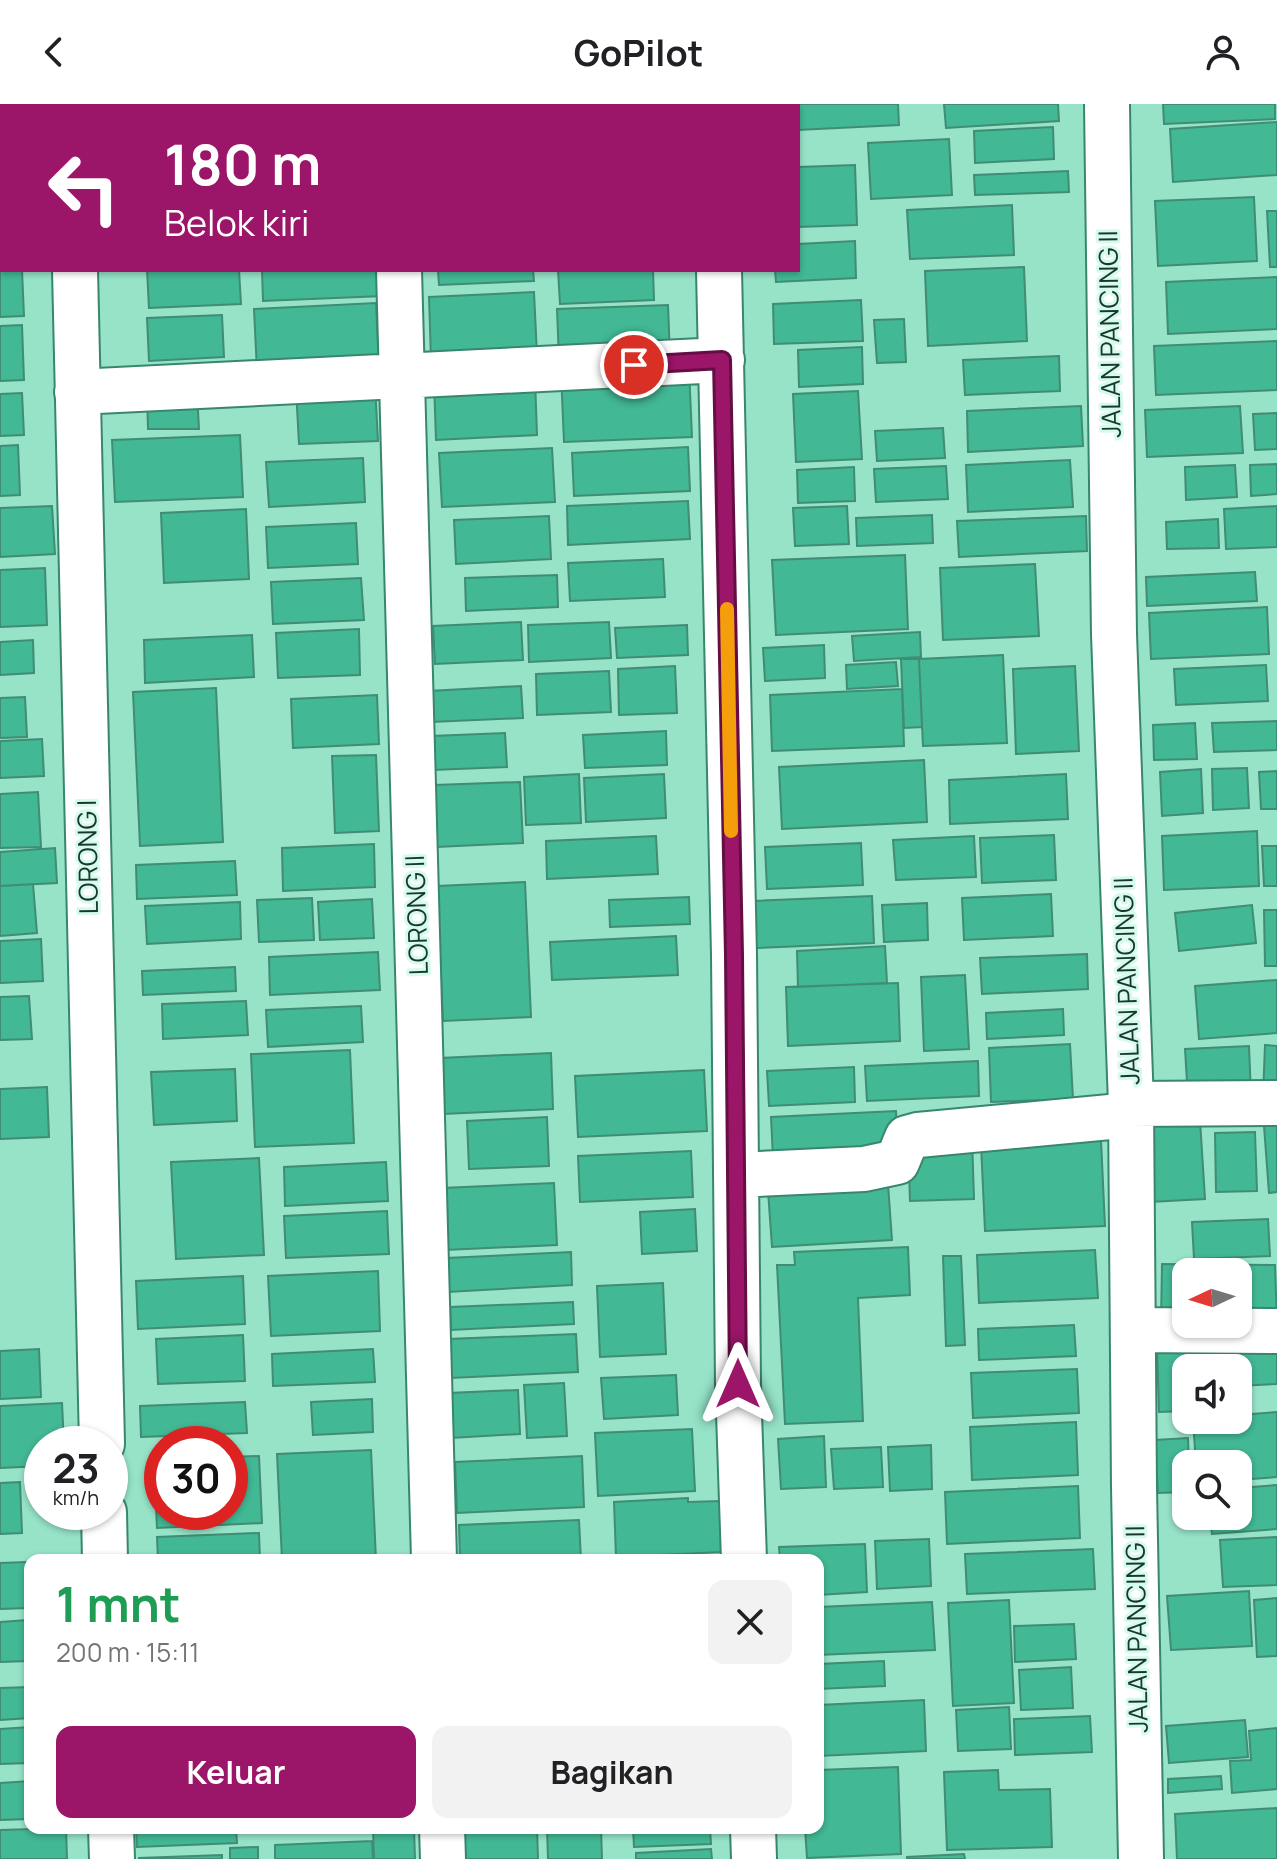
<!DOCTYPE html>
<html lang="id">
<meta charset="utf-8">
<style>
:root{--surface:#fff;--page:#f2f2f2;--text:#202124;--muted:#757577;--accent:#9b1568}
body{margin:0;font-family:Manrope,sans-serif;background:var(--page);color:var(--text);height:100vh;display:flex;flex-direction:column;font-size:30px;white-space:nowrap}
*{box-sizing:border-box;margin:0}
p{font-size:26px;color:var(--muted)}
.icon{flex:none;width:44px;height:44px;fill:none;stroke:currentColor;stroke-width:2;stroke-linecap:round;stroke-linejoin:round}
.map{position:relative;flex:1;overflow:hidden}
.panel{position:absolute;left:24px;top:1450px;width:800px;height:280px;display:flex;flex-direction:column;background:var(--surface);border-radius:16px;box-shadow:0 2px 6px #0004}
.panel>*{flex:none}
.top-card{position:absolute;left:0px;top:0px;width:800px;height:168px;box-shadow:0 2px 6px #0004;background:#9b1568;color:#fff;overflow:hidden}
.needle{width:52px;rotate:266deg}
.fabs{position:absolute;left:1172px;top:1154px;display:grid;gap:16px}
.fabs a{display:grid;place-items:center;width:80px;height:80px;border-radius:16px;background:var(--surface);box-shadow:0 2px 6px #0004;font-size:40px}
.speed{position:absolute;left:24px;top:1322px;display:flex;gap:16px;font-size:40px;font-weight:700;text-align:center}
.speed>*{display:grid;place-content:center;width:104px;height:104px;border-radius:50%;background:var(--surface);box-shadow:0 2px 6px #0004;line-height:1}
.speed small{font-size:20px;font-weight:400}
.speed .limit{border:12px solid #d22;background:#fff;color:#111}
.pin{position:absolute;display:grid;place-items:center;width:68px;height:68px;color:#fff;margin:-34px;border:4px solid #fff;border-radius:50%;box-shadow:0 2px 8px #0007}
.me{position:absolute;width:88px;margin:-44px;rotate:0deg;stroke-linejoin:round;filter:drop-shadow(0 0 6px #0008)}
.turn{display:flex;align-items:center;gap:28px;height:168px;padding:0 32px;font-size:36px}
.turn .icon{width:104px;height:104px;stroke-width:2.5}
.turn b{display:block;font-size:56px;line-height:68px}
.round{display:grid;place-items:center;flex:none;width:84px;height:84px;border-radius:16px;background:var(--page)}
.head{display:flex;align-items:center;justify-content:space-between;height:136px;padding:0 32px}
h1{font-size:48px;font-weight:700;line-height:60px;color:#1e9e55}
.cta{display:flex;gap:16px;margin-top:auto;padding:16px 32px}
.cta a{flex:1;height:92px;border-radius:16px;background:var(--accent);color:#fff;font-size:32px;font-weight:700;line-height:92px;text-align:center}
.cta a+a{background:var(--page);color:var(--text)}
header{display:flex;justify-content:space-between;align-items:center;height:104px;padding:0 32px;background:var(--surface);font-size:36px;font-weight:700}
.map>svg:first-child{display:block}
.building{fill:#42b895;stroke:#408c74;stroke-width:2}
.lines{fill:none;stroke-linecap:round;stroke-linejoin:round}
.minor-casing{stroke:#39866e;stroke-width:48}
.minor{stroke:#fff;stroke-width:44}
.route-casing{stroke:#650e44;stroke-width:20}
.route{stroke:#9b1568;stroke-width:14}
.slow{stroke:#f59e0b;stroke-width:14}
.labels{text-anchor:middle;stroke-width:6;stroke-linejoin:round;paint-order:stroke}
.street-label{font-size:26px;fill:#18382d;stroke:#d6fbed}
</style>
<header><svg class="icon" aria-label="back" viewBox="0 0 24 24"><path d="M15 5l-7 7 7 7"/></svg>GoPilot<svg class="icon" aria-label="person" viewBox="0 0 24 24"><circle cx="12" cy="8" r="4"/><path d="M4 21q1-7 8-7t8 7"/></svg></header>
<div class="map">
<svg width="1277" height="1755" viewBox="0 0 1277 1755">
<rect width="100%" height="100%" fill="#96e3c8"/>
<path class="building" d="M146 0H245V1L146 2Z
M775 0H898L899 21 798 26V2Z
M944 0H1058L1059 17 946 24Z
M1163 0H1275V15L1164 20Z
M1277 18V71L1173 78 1170 25Z
M1053 23 1054 55 975 59 974 27Z
M949 35 952 91 871 95 868 39Z
M855 61 857 121 798 123V63Z
M1068 67 1069 88 975 91 974 71Z
M0 73 2 79 0 152Z
M1254 93 1257 157 1158 162 1155 97Z
M1012 101 1014 151 910 155 907 106Z
M1267 107H1277V163H1270Z
M855 137 856 174 776 178 775 166H798V140Z
M1024 163 1027 237 928 242 925 167Z
M0 164 22 166 24 212 0 213Z
M147 166H239L241 200 149 204Z
M262 166H382L383 192 263 197Z
M438 166H533L534 177 439 181Z
M558 166H653L654 196 560 200Z
M1277 173V225L1168 230 1166 178Z
M534 188 537 251 431 256 429 193Z
M861 196 863 237 774 240 773 200Z
M376 199 379 263 257 268 254 205Z
M668 201 670 253 559 257 557 205Z
M222 211 224 253 149 257 147 214Z
M904 215 906 258 877 259 874 216Z
M22 221 24 276 0 277V222Z
M1277 237V286L1156 291 1154 242Z
M862 243 863 280 799 283 798 246Z
M1059 252 1060 287 965 291 963 256Z
M689 264 692 333 564 338 561 269Z
M535 274 537 331 436 336 434 278Z
M375 281 378 337 299 340 296 285Z
M858 287 862 355 796 358 793 290Z
M197 288 199 325H148L147 289Z
M22 289 24 331 0 332V290Z
M1081 302 1083 342 968 348 967 307Z
M1240 302 1243 349 1147 353 1145 306Z
M1277 309V345L1255 346 1253 310Z
M943 324 945 354 877 357 875 327Z
M240 331 243 393 115 398 112 336Z
M18 341 20 391 0 392V342Z
M688 343 690 387 574 392 572 349Z
M552 344 555 398 442 403 439 349Z
M363 354 365 398 269 403 266 358Z
M1070 356 1073 403 968 408 966 361Z
M1277 360V390L1251 392 1250 361Z
M1235 361 1237 393 1186 396 1185 363Z
M946 362 948 395 876 398 874 365Z
M854 363 855 397 798 399 797 366Z
M688 397 690 435 568 441 567 402Z
M52 402 55 450 0 453V404Z
M847 402 849 440 795 442 793 404Z
M1277 402V443L1226 445 1224 405Z
M246 405 249 475 164 479 161 409Z
M932 411 933 439 857 442 856 414Z
M549 412 551 455 456 460 454 416Z
M1086 412 1087 447 959 453 957 417Z
M1218 415 1219 444 1167 445 1166 418Z
M356 419 358 460 268 464 266 423Z
M905 451 908 525 776 531 772 456Z
M663 455 665 493 570 497 568 459Z
M1035 460 1039 532 943 536 940 464Z
M45 464 47 521 0 523V466Z
M1255 468 1257 497 1147 502 1146 473Z
M557 471 558 503 466 507 465 474Z
M361 474 364 516 273 520 271 478Z
M1267 503 1269 550 1151 555 1149 509Z
M521 518 523 556 435 560 433 522Z
M609 518 611 554 529 558 528 521Z
M687 521 688 551 617 554 615 524Z
M359 525 360 571 278 574 276 529Z
M920 528 921 553 854 557 852 532Z
M252 531 254 573 145 579 144 536Z
M33 536 34 569 0 571V538Z
M824 541 825 574 765 577 763 544Z
M1003 551 1007 639 923 642 919 555Z
M901 555H919L922 623 904 624Z
M896 558 898 582 847 585 846 561Z
M1266 561 1268 597 1176 601 1174 565Z
M675 562 677 609 619 611 618 565Z
M1075 562 1079 647 1016 650 1013 565Z
M609 567 611 608 537 611 536 570Z
M521 582 523 614 431 618 429 587Z
M216 584 223 738 140 742 133 588Z
M902 585 904 642 772 647 770 591Z
M377 591 379 640 293 644 291 595Z
M25 593 27 633 0 634V594Z
M1277 617V646L1214 648 1212 619Z
M1195 619 1197 655 1154 656 1153 621Z
M666 627 667 661 585 664 583 631Z
M505 629 507 663 433 666 432 632Z
M42 635 44 672 0 674V637Z
M376 651 379 727 335 729 332 652Z
M924 656 927 718 782 725 779 663Z
M1247 664 1249 704 1213 706 1212 665Z
M1201 665 1203 709 1162 712 1160 668Z
M1277 667V705H1261L1259 668Z
M579 670 581 719 526 721 524 673Z
M664 670 666 714 586 718 584 674Z
M1066 670 1068 715 950 720 949 676Z
M520 678 523 739 437 743 435 681Z
M38 688 41 743 0 744V690Z
M1257 727 1259 782 1164 786 1162 732Z
M1054 731 1056 776 982 779 980 734Z
M656 732 658 770 547 775 546 737Z
M974 732 976 773 896 776 893 736Z
M861 739 863 781 767 785 765 743Z
M374 740 375 783 283 787 282 744Z
M1262 742H1277V782H1264Z
M55 744 57 779 0 782V748Z
M235 757 237 791 137 795 136 761Z
M525 778 531 913 443 917 437 782Z
M33 780 37 829 0 832V782Z
M1051 790 1053 832 964 836 962 794Z
M872 792 874 839 756 844 753 797Z
M689 793 690 820 610 823 609 796Z
M312 794 314 836 259 838 257 796Z
M372 795 374 834 320 836 318 798Z
M240 798 241 835 147 840 145 802Z
M927 799 928 836 884 838 882 801Z
M1252 801 1256 839 1179 847 1175 809Z
M1264 806H1277V862H1265Z
M676 832 678 871 552 876 550 838Z
M41 835 43 877 0 879V837Z
M885 842 887 879 798 883 797 847Z
M378 848 380 886 270 891 269 853Z
M1087 850 1088 885 982 890 980 854Z
M235 863 236 887 143 891 142 867Z
M965 871 969 945 924 947 921 873Z
M1277 876V929L1199 935 1195 882Z
M898 879 900 937 788 942 786 883Z
M29 892 32 935 0 936V893Z
M246 897 248 931 163 935 162 900Z
M361 902 363 938 268 943 266 906Z
M1063 905 1064 931 987 935 986 909Z
M1070 940 1073 995 991 998 989 944Z
M1265 941 1277 942V993L1263 992Z
M1249 942 1251 991 1188 994 1185 945Z
M350 946 354 1039 255 1043 251 950Z
M551 949 553 1005 443 1010 440 954Z
M978 957 979 992 867 997 865 962Z
M854 963 855 998 769 1002 767 967Z
M235 965 237 1017 154 1021 151 968Z
M704 966 707 1027 578 1033 575 972Z
M47 983 49 1033 0 1035V985Z
M896 1007 898 1048 773 1054 771 1013Z
M547 1013 549 1062 469 1065 467 1017Z
M1200 1016 1205 1095 1150 1098 1146 1019Z
M1277 1021V1088L1269 1089 1264 1022Z
M1255 1028 1257 1087 1216 1088 1215 1029Z
M972 1034 974 1095 910 1097 908 1036Z
M1101 1036 1105 1122 985 1127 981 1041Z
M691 1047 693 1093 580 1098 578 1052Z
M259 1054 264 1151 176 1155 171 1058Z
M386 1058 388 1097 285 1102 284 1063Z
M887 1066 892 1136 772 1143 767 1073Z
M554 1079 557 1141 445 1146 442 1084Z
M695 1105 697 1147 642 1150 640 1108Z
M387 1107 389 1150 286 1154 284 1112Z
M1268 1115 1270 1152 1194 1155 1192 1118Z
M908 1143 910 1191 858 1194 863 1317 785 1320 777 1161H795L794 1148Z
M1095 1146 1098 1194 979 1199 977 1151Z
M571 1148 572 1181 448 1188 447 1154Z
M943 1152H961L965 1241 946 1242Z
M1162 1160 1275 1161 1277 1219H1238V1168H1186V1219H1161Z
M378 1167 380 1227 271 1232 268 1172Z
M243 1172 245 1220 138 1225 136 1177Z
M663 1179 666 1250 600 1253 597 1182Z
M573 1198 574 1220 451 1226 450 1203Z
M1074 1221 1076 1252 979 1256 978 1225Z
M576 1230 578 1268 450 1274 448 1235Z
M243 1231 245 1277 158 1280 156 1235Z
M1277 1233V1280L1238 1282V1264H1196L1195 1236Z
M1184 1244 1186 1307 1159 1308 1157 1245Z
M39 1245 41 1293 0 1295V1247Z
M373 1245 375 1278 273 1282 272 1250Z
M1077 1265 1079 1309 973 1314 971 1269Z
M676 1271 678 1311 604 1315 601 1274Z
M564 1279 567 1332 527 1334 524 1281Z
M518 1286 520 1330 451 1334 449 1289Z
M372 1295 373 1328 313 1331 311 1298Z
M245 1298 247 1329 141 1333 140 1302Z
M62 1299 64 1340H42V1362L0 1364V1302Z
M1277 1308V1373L1238 1376V1360H1196L1193 1316H1238V1311Z
M1076 1318 1078 1371 972 1376 970 1323Z
M692 1325 695 1387 598 1392 595 1329Z
M824 1332 826 1383 781 1385 778 1335Z
M1188 1334 1189 1360H1186V1388L1158 1389 1155 1336Z
M931 1341 932 1385 890 1387 888 1343Z
M881 1343 883 1383 834 1385 831 1345Z
M371 1346 376 1456H282L277 1350Z
M259 1352 262 1419 157 1424 154 1357 162 1356V1408H230V1353Z
M582 1352 584 1403 457 1409 455 1358Z
M20 1378 22 1429 0 1430V1379Z
M1277 1381V1425L1212 1430 1210 1412H1238V1384Z
M1078 1382 1080 1434 947 1440 945 1388Z
M688 1394V1398L721 1397 723 1448 616 1453 614 1398Z
M579 1416 581 1456H460L459 1421Z
M259 1429 260 1456H158L157 1433Z
M1277 1433V1481L1223 1483 1220 1436Z
M929 1435 931 1482 877 1485 875 1437Z
M865 1440 867 1488 818 1491V1456H780L779 1443Z
M1093 1445 1095 1485 967 1490 965 1450Z
M26 1458 28 1504 0 1505V1459Z
M1249 1487 1252 1542 1171 1546 1167 1492Z
M1277 1494V1552L1257 1553 1254 1496Z
M1009 1496 1014 1599 953 1602 948 1499Z
M932 1498 935 1546 818 1551V1503Z
M27 1516 29 1557 0 1558V1518Z
M1074 1520 1076 1555 1015 1558 1014 1522Z
M884 1557 885 1582 818 1585V1560Z
M1071 1563 1073 1604 1021 1606 1019 1566Z
M30 1583V1614L0 1616V1584Z
M924 1596 926 1647 818 1652V1601Z
M1009 1603 1011 1645 958 1647 956 1606Z
M1090 1612 1092 1648 1015 1651 1014 1615Z
M1245 1616 1248 1653 1169 1659 1166 1622Z
M30 1623V1659L0 1660V1625Z
M1277 1624V1685L1232 1689 1230 1657 1251 1656 1249 1627Z
M898 1663 901 1750 807 1754 805 1724H818V1666Z
M998 1666 999 1686 1050 1685 1052 1743 947 1746 944 1668Z
M1221 1672 1222 1685 1168 1689V1675Z
M30 1677V1715L0 1716V1679Z
M1277 1704V1755H1177L1175 1710Z
M66 1724 67 1755H0V1726Z
M136 1724H236L237 1739 137 1743Z
M373 1724H414L415 1755H374Z
M460 1724H537L538 1755H461Z
M547 1724H601L602 1755H548Z
M633 1724H710L711 1740 634 1743Z
M372 1737 373 1755H275V1741Z
M258 1743V1755H230V1744Z
M711 1745 712 1755H636V1749Z
M964 1750 965 1755H907V1753Z
M222 1751V1755H139V1754Z"/>
<g class="lines">
<g class="minor-casing">
<path id="minor" d="M71 0V2
M395 0V2
M715 0V2
M1107 0 1114 530 1131 1000 1134 1383 1141 1755
M75 166 102 1340
M399 166 434 1456
M719 166 734 851 738 1280 744 1456
M77 288 722 256
M1131 1000 1277 999
M736 1071 864 1065 897 1058 907 1034 918 1031 1131 1011
M1133 1226 1277 1227
M104 1408 105 1456
M111 1724 112 1755
M442 1724 443 1755
M753 1724 754 1755"/>
</g>
<use href="#minor" class="minor"/>
</g>
<g class="lines">
<g class="route-casing">
<path id="route" d="M634 261 722 256 734 851 738 1280"/>
</g>
<use href="#route" class="route"/>
<path class="slow" d="M727 505 731 727"/>
</g>
<g class="labels">
<g class="street-label">
<text transform="translate(1110 230) rotate(-91)" y="9">JALAN PANCING II</text>
<text transform="translate(88 753) rotate(-91)" y="9">LORONG I</text>
<text transform="translate(417 811) rotate(-92)" y="9">LORONG II</text>
<text transform="translate(1127 877) rotate(-92)" y="9">JALAN PANCING II</text>
<text transform="translate(1137 1525) rotate(-91)" y="9">JALAN PANCING II</text>
</g>
</g>
</svg>
<div class="fabs">
<a><svg class="needle" viewBox="-14 -14 28 28"><path d="M0-13l5 13h-10z" fill="#e53935"/><path d="M0 13l5-13h-10z" fill="#757577"/></svg></a>
<a><svg class="icon" aria-label="sound" viewBox="0 0 24 24"><path d="M4 9h4l5-4v14l-5-4H4zM17 9q2 3 0 6"/></svg></a>
<a><svg class="icon" aria-label="search" viewBox="0 0 24 24"><circle cx="10" cy="10" r="6"/><path d="M15 15l6 6"/></svg></a>
</div>
<div class="speed"><div>23<small>km/h</small></div><div class="limit">30</div></div>
<div class="pin" style="left:634px;top:261px;background:#d93025"><svg class="icon" aria-label="arrive" viewBox="0 0 24 24"><path d="M6 21V4h12l-3 4 3 4H6"/></svg></div>
<svg class="me" style="left:738px;top:1280px" viewBox="-20 -20 40 40"><path d="M0-17L14 15 0 8-14 15z" fill="#9b1568" stroke="#fff" stroke-width="4"/></svg>
<div class="top-card">
<div class="turn"><svg class="icon" aria-label="left" viewBox="0 0 24 24"><path d="M17 20v-9H6M10 6l-5 5 5 5"/></svg><div><b>180 m</b>Belok kiri</div></div>
</div>
<section class="panel">
<div class="head"><div><h1>1 mnt</h1><p>200 m · 15:11</p></div><a class="round"><svg class="icon" aria-label="close" viewBox="0 0 24 24"><path d="M6 6l12 12M18 6L6 18"/></svg></a></div>
<div class="cta"><a>Keluar</a><a>Bagikan</a></div>
</section>
</div>
